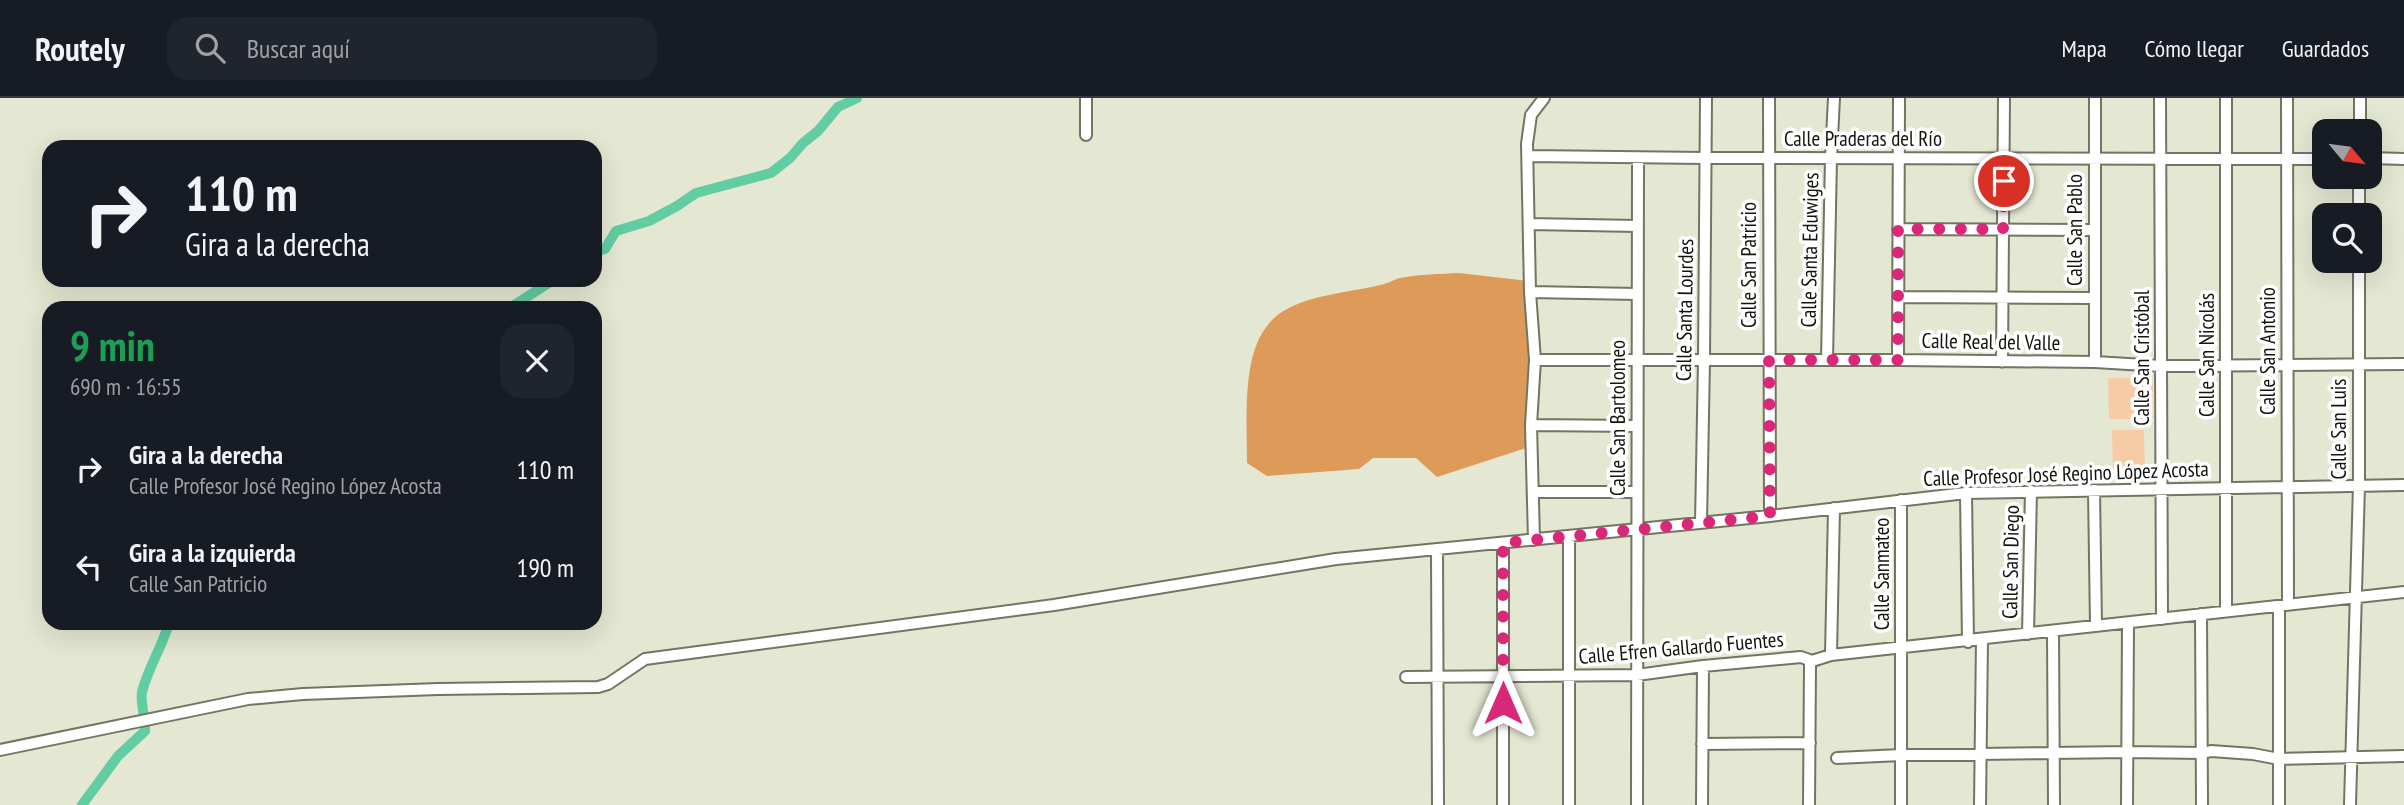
<!DOCTYPE html>
<html lang="es">
<meta charset="utf-8">
<style>
:root{--surface:#171b24;--page:#20242c;--text:#f1f3f6;--muted:#9ea1a6;--line:#363941}
body{margin:0;font-family:"PT Sans Narrow",sans-serif;background:var(--page);color:var(--text);height:100vh;display:flex;flex-direction:column;font-size:26px;white-space:nowrap}
*{box-sizing:border-box;margin:0}
p{font-size:23px;color:var(--muted)}
.icon{flex:none;width:38px;height:38px;fill:none;stroke:currentColor;stroke-width:2;stroke-linecap:round;stroke-linejoin:round}
.map{position:relative;flex:1;overflow:hidden}
.drawer{position:absolute;left:42px;top:203px;width:560px;height:329px;display:flex;flex-direction:column;background:var(--surface);border-radius:21px;box-shadow:0 7px 28px #0002}
.drawer>*{flex:none}
.guide{position:absolute;left:42px;top:42px;width:560px;height:147px;border-radius:21px;box-shadow:0 7px 28px #0002;background:#171b24;color:var(--text);overflow:hidden}
.needle{width:46px;rotate:119deg}
.buttons{position:absolute;left:2312px;top:21px;display:grid;gap:14px}
.buttons a{display:grid;place-items:center;width:70px;height:70px;border-radius:14px;background:var(--surface);box-shadow:0 7px 28px #0002;font-size:35px}
.pin{position:absolute;display:grid;place-items:center;width:60px;height:60px;color:#fff;margin:-30px;border:4px solid #fff;border-radius:50%;box-shadow:0 2px 7px #0007}
.me{position:absolute;width:77px;margin:-38px;rotate:0deg;stroke-linejoin:round;filter:drop-shadow(0 0 5px #0008)}
.turn{display:flex;align-items:center;gap:24px;height:147px;padding:0 28px;font-size:32px}
.turn .icon{width:91px;height:91px;stroke-width:2.5}
.turn b{display:block;font-size:49px;line-height:60px}
.round{display:grid;place-items:center;flex:none;width:74px;height:74px;border-radius:21px;background:var(--page)}
.overview{display:flex;align-items:center;justify-content:space-between;height:119px;padding:0 28px}
h1{font-size:42px;font-weight:700;line-height:52px;color:#1e9e55}
ul{padding:0;list-style:none}
li{display:flex;align-items:center;gap:21px;height:98px;padding:0 28px}
li div{flex:1}
li b{display:block;font-size:26px}
li em{font-style:normal}
header{display:flex;align-items:center;gap:42px;box-sizing:border-box;height:98px;padding:0 35px;background:var(--surface);border-bottom:2px solid var(--line)}
header strong{font-size:33px}
nav{display:flex;gap:38px;margin-inline-start:auto;font-size:24px}
.search{width:490px;height:63px;background:var(--page);display:flex;align-items:center;gap:18px;box-sizing:border-box;padding:0 24px;border-radius:21px;color:var(--muted);font-size:26px}
.map>svg:first-child{display:block}
.green{fill:#f6cba5}
.forest{fill:#de9a58}
.lines{fill:none;stroke-linecap:round;stroke-linejoin:round}
.canal{stroke:#62cca3;stroke-width:10}
.minor-casing{stroke:#727562;stroke-width:14}
.minor{stroke:#fff;stroke-width:10}
.route{stroke:#db2777;stroke-width:12;stroke-dasharray:0 21.6}
.labels{text-anchor:middle;stroke-width:7;stroke-linejoin:round;paint-order:stroke}
.street-label{font-size:21px;fill:#13140d;stroke:#fff}
</style>
<header>
<strong>Routely</strong>
<div class="search"><svg class="icon" aria-label="search" viewBox="0 0 24 24"><circle cx="10" cy="10" r="6"/><path d="M15 15l6 6"/></svg>Buscar aquí</div>
<nav><a>Mapa</a><a>Cómo llegar</a><a>Guardados</a></nav>
</header>
<div class="map">
<svg width="2404" height="707" viewBox="0 0 2404 707">
<rect width="100%" height="100%" fill="#e4e8d2"/>
<path class="green" d="M2108 280H2153V321H2109Z
M2112 332H2144L2145 378 2113 379Z"/>
<path class="forest" d="M1459 175 1528 183 1533 194 1529 349 1437 379 1416 360H1373L1359 371 1267 378 1247 365C1247 329 1243 276 1258 243 1261 236 1268 226 1273 221 1298 197 1349 195 1380 187 1387 186 1393 182 1400 180 1420 176 1440 176 1459 175Z"/>
<g class="lines">
<path class="canal" d="M595 154 605 151 616 133 649 123 677 108 696 95 771 75 790 60 803 45 818 33 838 9 857 0
M510 210 553 182
M82 707 118 658 145 633C146 620 140 606 142 594 148 570 162 549 169 525"/>
<g class="minor-casing">
<path id="minor" d="M1086 0V37
M1769 0 1770 418
M2160 0 2162 521
M2287 0 2288 506
M2360 33V0
M1528 58 1706 60 2324 61
M2370 60 2404 61
M2359 117V79
M1529 126 1638 128
M1898 131 2094 132
M1530 194 1638 196
M1898 199 2095 200
M1535 262H1898L2095 264 2161 268 2404 266
M1827 262 1831 60 1834 0
M1898 262 1899 0
M2002 264 2004 0
M2095 264V0
M1531 327 1637 328
M2094 392 2096 528
M1533 394H1637
M1966 395 1968 544
M1901 402V707
M1701 425 1704 263 1706 0
M1534 442 1531 327 1535 262 1530 194 1527 46 1531 17 1544 0
M1503 445V707
M1437 451 1438 707
M2279 508V707
M2226 513V0
M2201 516 2202 707
M2053 533 2054 707
M2028 536 2031 393
M1831 557 1834 410
M1406 579 1637 577 1703 568 1801 559 1812 563 1831 557 2404 494
M1702 646 1810 645
M0 652 248 601 303 596 438 591 598 589 608 586 645 561 1054 507 1336 461 1770 418 1966 395 2404 387
M1837 660 1901 657 2128 654 2203 655 2211 653 2253 656 2279 661 2404 658
M1569 707V439
M1637 707 1638 60
M1702 707 1703 568
M1809 707 1810 567 1812 563
M1980 707 1982 541
M2127 707 2128 525
M2350 707 2359 387V163"/>
</g>
<use href="#minor" class="minor"/>
</g>
<g class="lines">
<path class="route" d="M1503 605V445L1770 418 1769 262H1898V131H2003L2004 83"/>
</g>
<g class="labels">
<g class="street-label">
<text x="1863" y="48">Calle Praderas del Río</text>
<text transform="translate(2075 132) rotate(-90)" y="7">Calle San Pablo</text>
<text transform="translate(1810 152) rotate(-89)" y="7">Calle Santa Eduwiges</text>
<text transform="translate(1749 167) rotate(-90)" y="7">Calle San Patricio</text>
<text transform="translate(1685 212) rotate(-89)" y="7">Calle Santa Lourdes</text>
<text transform="translate(1991 244) rotate(1)" y="7">Calle Real del Valle</text>
<text transform="translate(2268 253) rotate(-90)" y="7">Calle San Antonio</text>
<text transform="translate(2207 257) rotate(-90)" y="7">Calle San Nicolás</text>
<text transform="translate(2142 260) rotate(-90)" y="7">Calle San Cristóbal</text>
<text transform="translate(1618 320) rotate(-90)" y="7">Calle San Bartolomeo</text>
<text transform="translate(2339 331) rotate(-90)" y="7">Calle San Luis</text>
<text transform="translate(2066 376) rotate(-2)" y="7">Calle Profesor José Regino López Acosta</text>
<text transform="translate(2011 464) rotate(-89)" y="7">Calle San Diego</text>
<text transform="translate(1882 476) rotate(-90)" y="7">Calle Sanmateo</text>
<text transform="translate(1681 550) rotate(-5)" y="7">Calle Efren Gallardo Fuentes</text>
</g>
</g>
</svg>
<div class="buttons">
<a><svg class="needle" viewBox="-14 -14 28 28"><path d="M0-13l5 13h-10z" fill="#e53935"/><path d="M0 13l5-13h-10z" fill="#9ea1a6"/></svg></a>
<a><svg class="icon" aria-label="search" viewBox="0 0 24 24"><circle cx="10" cy="10" r="6"/><path d="M15 15l6 6"/></svg></a>
</div>
<div class="pin" style="left:2004px;top:83px;background:#d93025"><svg class="icon" aria-label="arrive" viewBox="0 0 24 24"><path d="M6 21V4h12l-3 4 3 4H6"/></svg></div>
<svg class="me" style="left:1503px;top:605px" viewBox="-20 -20 40 40"><path d="M0-17L14 15 0 8-14 15z" fill="#db2777" stroke="#fff" stroke-width="4"/></svg>
<div class="guide">
<div class="turn"><svg class="icon" aria-label="right" viewBox="0 0 24 24"><path d="M7 20v-9h11M14 6l5 5-5 5"/></svg><div><b>110 m</b>Gira a la derecha</div></div>
</div>
<section class="drawer">
<div class="overview"><div><h1>9 min</h1><p>690 m · 16:55</p></div><a class="round"><svg class="icon" aria-label="close" viewBox="0 0 24 24"><path d="M6 6l12 12M18 6L6 18"/></svg></a></div>
<ul>
<li><svg class="icon" aria-label="right" viewBox="0 0 24 24"><path d="M7 20v-9h11M14 6l5 5-5 5"/></svg><div><b>Gira a la derecha</b><p>Calle Profesor José Regino López Acosta</p></div><em>110 m</em></li>
<li><svg class="icon" aria-label="left" viewBox="0 0 24 24"><path d="M17 20v-9H6M10 6l-5 5 5 5"/></svg><div><b>Gira a la izquierda</b><p>Calle San Patricio</p></div><em>190 m</em></li>
</ul>
</section>
</div>
